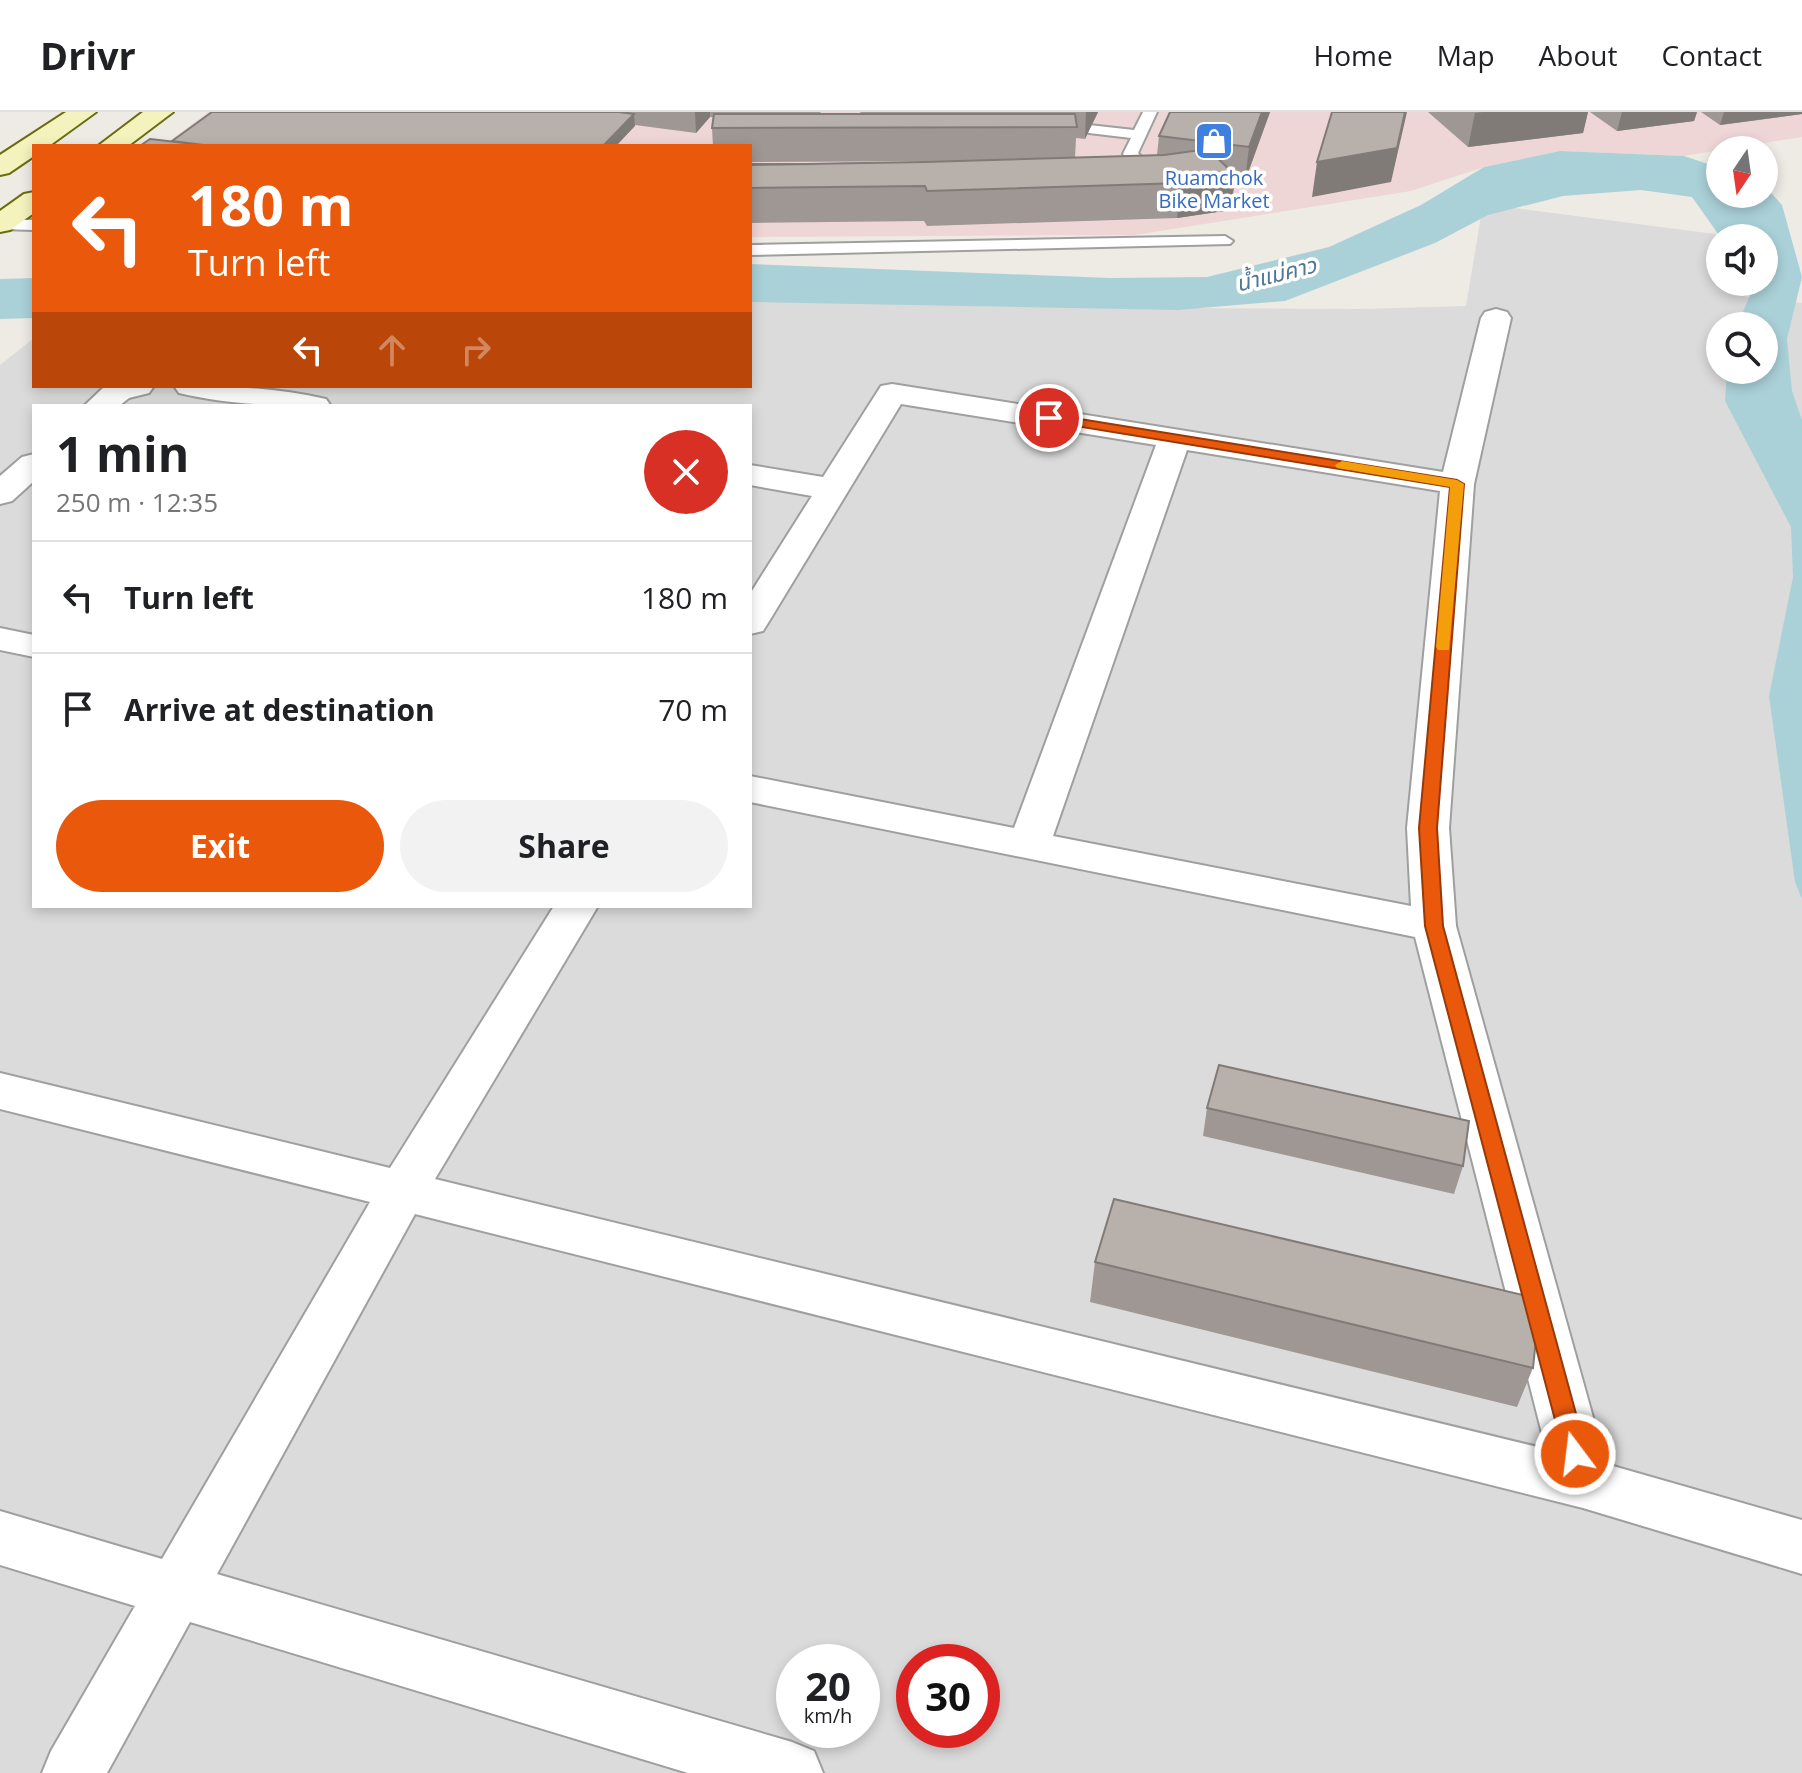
<!DOCTYPE html>
<meta charset="utf-8">
<style>
:root{--surface:#fff;--page:#f2f2f2;--text:#202124;--muted:#757577;--line:#e0e0e0;--accent:#ea580c}
body{margin:0;font-family:"Open Sans","Noto Sans Thai",sans-serif;background:var(--page);color:var(--text);height:100vh;display:flex;flex-direction:column;font-size:30px;white-space:nowrap}
*{box-sizing:border-box;margin:0}
p{font-size:26px;color:var(--muted)}
.icon{flex:none;width:44px;height:44px;fill:none;stroke:currentColor;stroke-width:2;stroke-linecap:round;stroke-linejoin:round}
.map{position:relative;flex:1;overflow:hidden}
.side{position:absolute;left:32px;top:292px;width:720px;height:504px;display:flex;flex-direction:column;background:var(--surface);border-radius:0px;box-shadow:0 4px 12px #0003}
.side>*{flex:none}
.banner{position:absolute;left:32px;top:32px;width:720px;height:244px;border-radius:0px;box-shadow:0 4px 12px #0003;background:#ea580c;color:#fff;overflow:hidden}
.needle{width:52px;rotate:193deg}
.fabs{position:absolute;left:1706px;top:24px;display:grid;gap:16px}
.fabs a{display:grid;place-items:center;width:72px;height:72px;border-radius:50%;background:var(--surface);box-shadow:0 4px 12px #0003;font-size:40px}
.speed{position:absolute;left:776px;top:1532px;display:flex;gap:16px;font-size:40px;font-weight:700;text-align:center}
.speed>*{display:grid;place-content:center;width:104px;height:104px;border-radius:50%;background:var(--surface);box-shadow:0 4px 12px #0003;line-height:1}
.speed small{font-size:20px;font-weight:400}
.speed .limit{border:12px solid #d22;background:#fff;color:#111}
.pin{position:absolute;display:grid;place-items:center;width:68px;height:68px;color:#fff;margin:-34px;border:4px solid #fff;border-radius:50%;box-shadow:0 2px 8px #0007}
.me{position:absolute;width:88px;margin:-44px;rotate:345deg;stroke-linejoin:round;filter:drop-shadow(0 0 6px #0008)}
.turn{display:flex;align-items:center;gap:28px;height:168px;padding:0 24px;font-size:36px}
.turn .icon{width:104px;height:104px;stroke-width:2.5}
.turn b{display:block;font-size:56px;line-height:68px}
.lanes{display:flex;align-items:center;height:76px;padding:0 24px;background:#0003;justify-content:center;gap:40px;direction:ltr}
.lanes .off{opacity:.35}
.round{display:grid;place-items:center;flex:none;width:84px;height:84px;border-radius:42px;background:var(--page)}
.head{display:flex;align-items:center;justify-content:space-between;height:136px;padding:0 24px}
h1{font-size:48px;font-weight:700;line-height:60px}
.action{display:flex;gap:16px;margin-top:auto;padding:16px 24px}
.action a{flex:1;height:92px;border-radius:48px;background:var(--accent);color:#fff;font-size:32px;font-weight:700;line-height:92px;text-align:center}
.action a+a{background:var(--page);color:var(--text)}
ul{padding:0;list-style:none}
li{display:flex;align-items:center;gap:24px;height:112px;padding:0 24px;border-top:2px solid var(--line)}
li div{flex:1}
li b{display:block;font-size:30px}
li em{font-style:normal}
header{display:flex;align-items:center;gap:48px;box-sizing:border-box;height:112px;padding:0 40px;background:var(--surface);border-bottom:2px solid var(--line)}
header strong{font-size:38px}
nav{display:flex;gap:44px;margin-inline-start:auto;font-size:28px}
.map>svg:first-child{display:block}
.residential{fill:#dcdbdc;fill-rule:evenodd}
.commercial{fill:#eed6d7}
.water{fill:#aad1d8}
.lines{fill:none;stroke-linecap:round;stroke-linejoin:round}
.lane-casing{stroke:#9f9f9f;stroke-width:4}
.street-casing{stroke:#9f9f9f;stroke-width:4}
.secondary-casing{stroke:#696d0e;stroke-width:4}
.lane{fill:#fff;fill-rule:evenodd}
.street{fill:#fff;fill-rule:evenodd}
.secondary{fill:#f4f3be;fill-rule:evenodd}
.wall{fill:#9e9793}
.shaded-wall{fill:#817b78}
.building{fill:#b8b0ab;stroke:#817b78;stroke-width:2}
.route{fill:#ea580c;stroke:#983908;stroke-width:2}
.slow{fill:#f59e0b}
.labels{text-anchor:middle;stroke-width:7;stroke-linejoin:round;paint-order:stroke}
.far-shop-label{font-size:20px;fill:#366cbe;stroke:#fff}
.far-water-label{font-size:22px;font-style:italic;fill:#4c7797;stroke:#fff}
</style>
<header>
<strong>Drivr</strong>
<nav><a>Home</a><a>Map</a><a>About</a><a>Contact</a></nav>
</header>
<div class="map">
<svg width="1802" height="1661" viewBox="0 0 1802 1661">
<rect width="100%" height="100%" fill="#eeebe5"/>
<path class="residential" d="M1483 92 1746 126H1720V170H1745V185L1802 191V1661H0V253L34 226V274H750V185L1007 195 1360 197 1466 194ZM1720 214H1764V258H1720ZM34 294H750V794H34ZM794 1550H862V1618H794ZM914 1550H982V1618H914Z"/>
<path class="commercial" d="M208 0H1802V25L1684 44 1560 39 1484 55 1411 79 1135 123 750 125V34H163Z"/>
<path class="water" d="M1560 39 1684 44 1720 56V82H1764V73L1782 93 1802 165 1787 227 1792 279 1802 308V787L1795 770 1769 584 1793 465 1791 415 1725 289 1727 258H1764V214H1737L1754 174 1752 170H1764V126H1721L1692 85 1641 78 1563 84 1488 103 1435 131 1285 189 1178 198 750 190V152L1110 166 1207 165 1329 135 1421 93 1484 55Z
M34 166V206L0 207V167Z"/>
<g class="lines">
<g class="lane-casing">
<path id="lane" d="M1143 0H1157L1138 41 1146 50 1144 53H1134L1123 42 1131 26 1089 21 1082 17 1089 13 1134 18Z
M0 107 34 108V118L0 117Z
M1225 124 1233 129 1230 132 750 143V133Z"/>
</g>
<g class="street-casing">
<path id="street" d="M1496 197 1507 200 1511 206 1474 372 1449 716 1456 814 1606 1352 1802 1408V1462L1583 1396 415 1102 217 1462 792 1630 814 1639 823 1661H688L190 1510 107 1661H42L51 1639 135 1494 0 1453V1399L162 1447 370 1090 0 997V961L390 1056 554 794H598L435 1067 1546 1337 1415 825 750 690V664L1014 716 1156 333 901 292 768 511 763 519 750 522V482L812 384 750 373V353L823 365 881 274 892 272 1443 360 1481 206 1485 200ZM1187 338 1440 379 1407 716 1411 794 1053 724Z
M105 274H154L149 281 129 286 119 294H84Z
M174 274C226 274 276 275 326 287L331 294C279 294 229 293 179 281Z
M34 342V369L12 389 0 392V364L22 345Z
M0 516 34 523V545L0 538Z"/>
</g>
<g class="secondary-casing">
<path id="secondary" d="M66 0H96L49 34H34V44L9 61 0 63V43Z
M143 0H173L128 34H98Z
M34 80V101L10 118 0 120V99L24 82Z"/>
</g>
<use href="#lane" class="lane"/>
<use href="#street" class="street"/>
<use href="#secondary" class="secondary"/>
</g>
<path class="wall" d="M212 0H821L819 2H861L860 0H1098L1085 27 1076 26 1075 46 1157 43 1159 24 1170 0H1270L1245 69 1235 68 1231 98 1177 106 927 114 924 109 750 111V52L961 49 750 50V34H713L712 16 713 5H710L696 21 635 13 616 34H140L172 29Z
M1428 0H1588L1583 21 1468 35Z
M1590 0H1697L1694 9 1617 19Z
M1701 0H1802V2L1720 13Z
M1207 996 1463 1054 1454 1082 1203 1024Z
M1095 1150 1533 1256 1517 1295 1090 1190Z"/>
<path class="shaded-wall" d="M695 0H710V5L696 21Z
M1086 0H1098L1085 27Z
M1262 0H1270L1245 69 1249 35Z
M1405 0H1407L1391 70 1312 85 1317 50Z
M1483 0H1588L1583 21 1468 35 1475 1Z
M1622 0H1697L1694 9 1617 19Z
M1724 0H1802V2L1720 13Z
M634 2 635 14 616 34H603Z
M1235 63 1231 98 1177 106 1181 71Z"/>
<path class="building" d="M212 0H619L634 2 603 34H211L172 29Z
M1170 0H1262L1249 35 1159 24Z
M1332 0H1405L1397 36 1317 50Z
M714 2H1075L1077 15 712 16Z
M150 27 211 34H140Z
M1208 37 1235 63 1181 71 927 79 925 74 750 76V53L925 50 1164 43Z
M750 52H820L750 53Z
M1219 953 1469 1009 1463 1054 1207 996Z
M1114 1087 1540 1187 1533 1256 1095 1150Z"/>
<path class="route" d="M1049 302 1457 368 1464 372 1437 716 1443 814 1587 1342 1583 1349 1575 1352 1567 1349 1564 1342 1425 814 1419 716 1450 375 1045 309V303Z"/>
<path class="slow" d="M1342 349 1457 368 1464 372 1449 538H1438L1436 535 1450 375 1337 356 1335 353Z"/>
<defs>
<g id="shop-square" transform="scale(2)"><rect x="-9" y="-9" width="18" height="18" rx="4" fill="#3f7fe0" stroke="#fff"/><path d="M-5-2.5h2.3a2.7 3.5 0 0 1 5.4 0H5L5.5 6h-11ZM-1.5-2.5h3a1.5 2.3 0 0 0-3 0Z" fill="#fff"/></g>
</defs>
<g fill-rule="evenodd">
<use href="#shop-square" x="1214" y="29"/>
</g>
<g class="labels">
<g class="far-shop-label">
<text x="1214" y="73">Ruamchok<tspan x="1214" dy="23">Bike Market</tspan></text>
</g>
<g class="far-water-label">
<text transform="translate(1276 162) rotate(-14)" y="8">น้ำแม่คาว</text>
</g>
</g>
</svg>
<div class="fabs">
<a><svg class="needle" viewBox="-14 -14 28 28"><path d="M0-13l5 13h-10z" fill="#e53935"/><path d="M0 13l5-13h-10z" fill="#757577"/></svg></a>
<a><svg class="icon" aria-label="sound" viewBox="0 0 24 24"><path d="M4 9h4l5-4v14l-5-4H4zM17 9q2 3 0 6"/></svg></a>
<a><svg class="icon" aria-label="search" viewBox="0 0 24 24"><circle cx="10" cy="10" r="6"/><path d="M15 15l6 6"/></svg></a>
</div>
<div class="speed"><div>20<small>km/h</small></div><div class="limit">30</div></div>
<div class="pin" style="left:1049px;top:306px;background:#d93025"><svg class="icon" aria-label="arrive" viewBox="0 0 24 24"><path d="M6 21V4h12l-3 4 3 4H6"/></svg></div>
<svg class="me" style="left:1575px;top:1342px" viewBox="-20 -20 40 40"><circle r="17" fill="#ea580c" stroke="#fff" stroke-width="3"/><path d="M0-11L8 9 0 5-8 9z" fill="#fff"/></svg>
<div class="banner">
<div class="turn"><svg class="icon" aria-label="left" viewBox="0 0 24 24"><path d="M17 20v-9H6M10 6l-5 5 5 5"/></svg><div><b>180 m</b>Turn left</div></div>
<div class="lanes"><svg class="icon" aria-label="left" viewBox="0 0 24 24"><path d="M17 20v-9H6M10 6l-5 5 5 5"/></svg><svg class="icon off" aria-label="ahead" viewBox="0 0 24 24"><path d="M12 20V5M6 11l6-6 6 6"/></svg><svg class="icon off" aria-label="right" viewBox="0 0 24 24"><path d="M7 20v-9h11M14 6l5 5-5 5"/></svg></div>
</div>
<section class="side">
<div class="head"><div><h1>1 min</h1><p>250 m · 12:35</p></div><a class="round" style="background:#d93025;color:#fff"><svg class="icon" aria-label="close" viewBox="0 0 24 24"><path d="M6 6l12 12M18 6L6 18"/></svg></a></div>
<ul>
<li><svg class="icon" aria-label="left" viewBox="0 0 24 24"><path d="M17 20v-9H6M10 6l-5 5 5 5"/></svg><div><b>Turn left</b></div><em>180 m</em></li>
<li><svg class="icon" aria-label="arrive" viewBox="0 0 24 24"><path d="M6 21V4h12l-3 4 3 4H6"/></svg><div><b>Arrive at destination</b></div><em>70 m</em></li>
</ul>
<div class="action"><a>Exit</a><a>Share</a></div>
</section>
</div>
